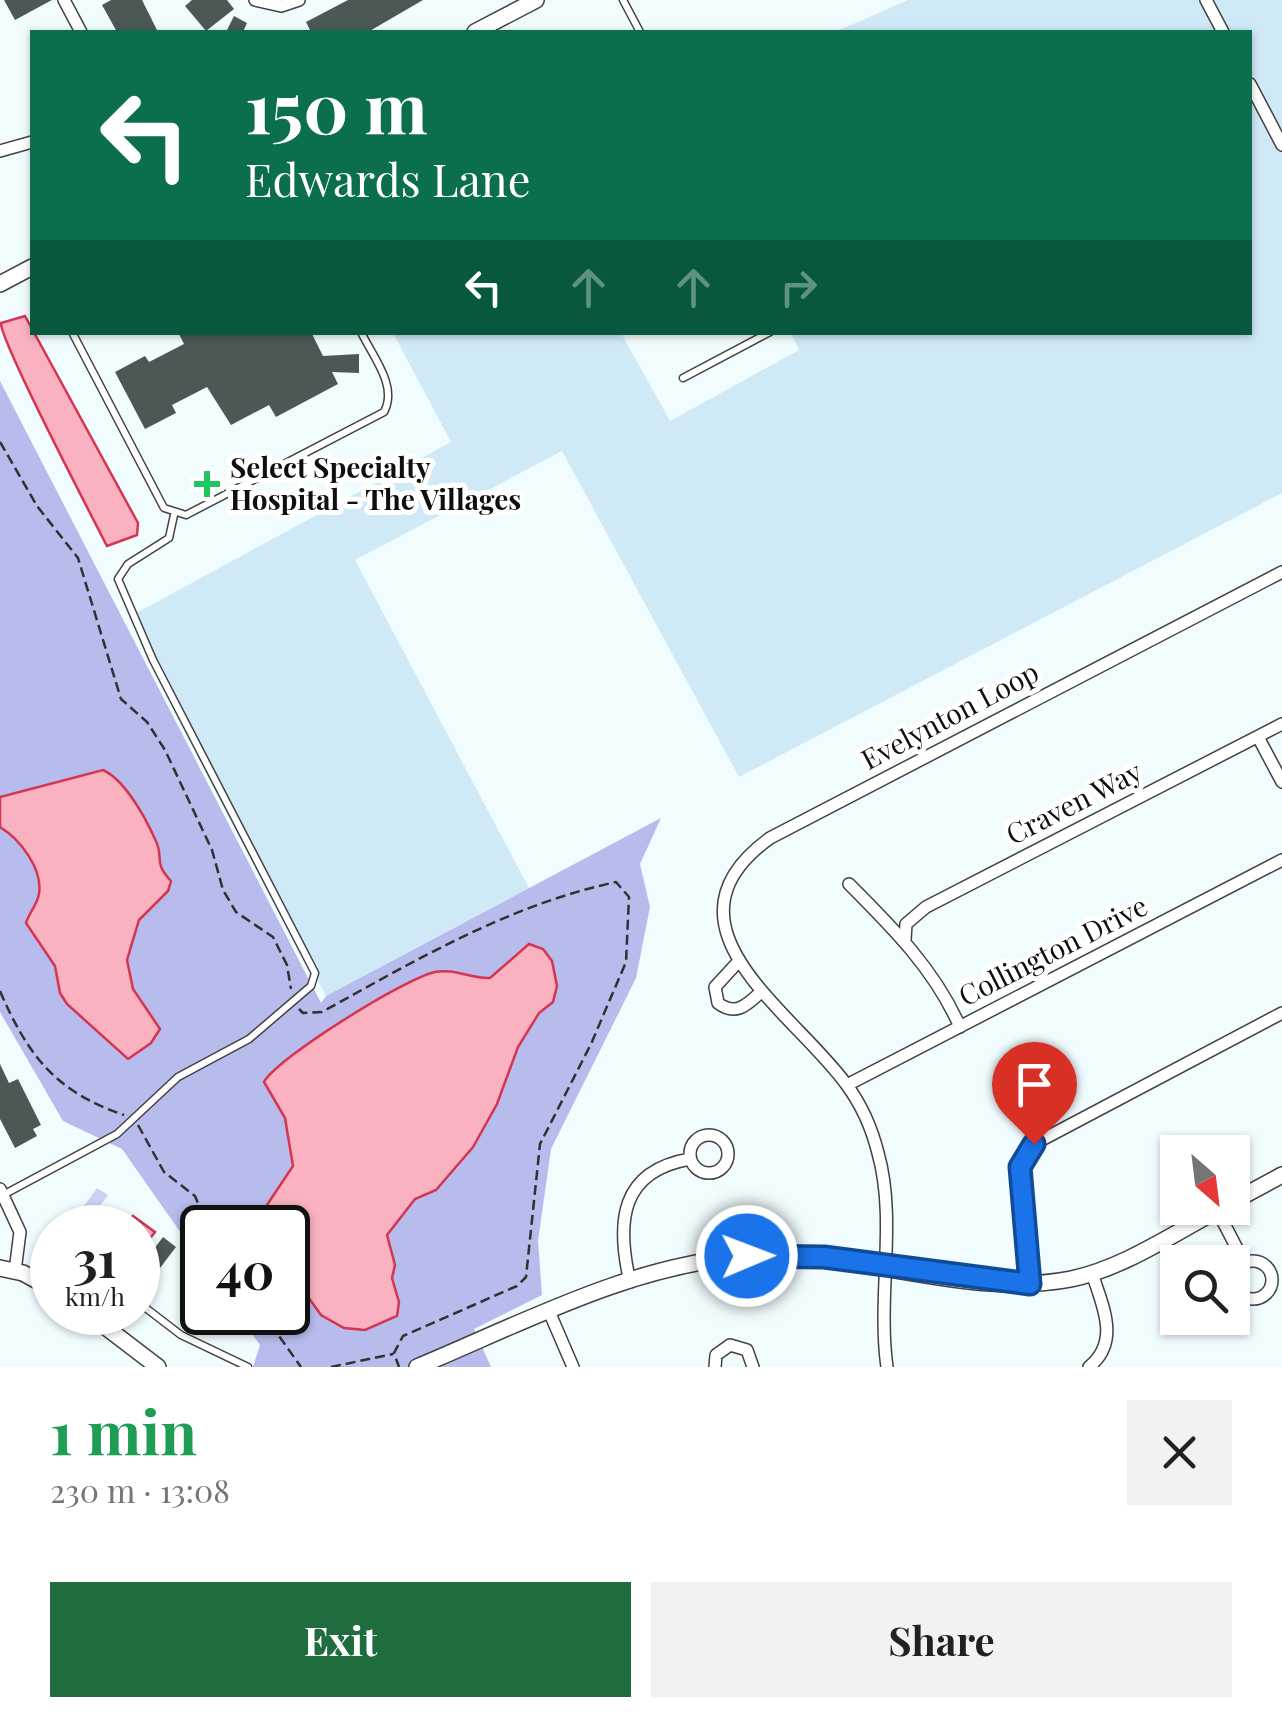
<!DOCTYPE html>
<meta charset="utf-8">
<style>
:root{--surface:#fff;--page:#f2f2f2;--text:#202124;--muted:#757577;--accent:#1f6c3f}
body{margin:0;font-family:"Playfair Display",serif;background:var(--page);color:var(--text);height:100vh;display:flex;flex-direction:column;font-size:38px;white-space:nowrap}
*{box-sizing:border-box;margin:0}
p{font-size:32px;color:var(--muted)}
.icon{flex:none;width:55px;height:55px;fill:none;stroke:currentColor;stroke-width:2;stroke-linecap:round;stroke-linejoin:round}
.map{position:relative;height:1367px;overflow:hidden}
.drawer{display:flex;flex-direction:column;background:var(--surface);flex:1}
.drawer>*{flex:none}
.banner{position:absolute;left:30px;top:30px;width:1222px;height:305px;border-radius:0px;box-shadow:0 2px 8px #0004;background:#0b6e4f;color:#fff;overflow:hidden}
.needle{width:65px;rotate:152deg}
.controls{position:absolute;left:1160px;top:1135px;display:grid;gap:20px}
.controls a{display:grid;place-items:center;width:90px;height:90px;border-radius:0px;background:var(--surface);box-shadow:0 2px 8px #0004;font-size:50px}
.speed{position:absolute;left:30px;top:1205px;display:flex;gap:20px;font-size:50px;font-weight:700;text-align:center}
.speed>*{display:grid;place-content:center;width:130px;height:130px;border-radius:50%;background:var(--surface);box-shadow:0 2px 8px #0004;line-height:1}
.speed small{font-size:25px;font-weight:400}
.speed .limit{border:5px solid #111;border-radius:15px;background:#fff;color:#111}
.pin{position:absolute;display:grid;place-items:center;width:85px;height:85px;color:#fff;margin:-102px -42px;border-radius:50% 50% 50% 0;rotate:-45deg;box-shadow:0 0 10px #0007}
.pin .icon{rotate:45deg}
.me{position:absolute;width:110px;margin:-55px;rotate:89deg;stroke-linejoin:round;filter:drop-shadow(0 0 8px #0008)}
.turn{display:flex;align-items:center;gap:35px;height:210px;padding:0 50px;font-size:45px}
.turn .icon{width:130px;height:130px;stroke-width:2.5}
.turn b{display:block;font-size:70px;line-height:85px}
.lanes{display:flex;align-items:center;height:95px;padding:0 50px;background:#0003;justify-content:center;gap:50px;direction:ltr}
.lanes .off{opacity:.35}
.round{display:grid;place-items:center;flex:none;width:105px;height:105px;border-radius:0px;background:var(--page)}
.head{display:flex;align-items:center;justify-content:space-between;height:170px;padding:0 50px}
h1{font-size:60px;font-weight:700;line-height:75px;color:#1e9e55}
.button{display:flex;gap:20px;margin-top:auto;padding:20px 50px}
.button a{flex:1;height:115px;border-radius:0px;background:var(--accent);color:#fff;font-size:40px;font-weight:700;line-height:115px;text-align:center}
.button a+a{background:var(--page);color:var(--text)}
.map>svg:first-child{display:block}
.farmland{fill:#cfe9f7}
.green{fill:#b7bcec}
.pitch{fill:#cad3f3}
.water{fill:#fab2c0;stroke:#d53550;stroke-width:2.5}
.building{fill:#4a5856}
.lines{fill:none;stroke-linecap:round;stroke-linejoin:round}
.service-casing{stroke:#424242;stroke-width:9}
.minor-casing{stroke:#424242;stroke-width:14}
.tertiary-casing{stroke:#424242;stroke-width:18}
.path{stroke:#313131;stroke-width:2.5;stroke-dasharray:10 5;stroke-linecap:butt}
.service{stroke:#fff;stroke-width:6}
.minor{stroke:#fff;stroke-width:11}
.tertiary{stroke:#fff;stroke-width:15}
.route-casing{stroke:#114b97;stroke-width:25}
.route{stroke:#1a73e8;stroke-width:18}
.poi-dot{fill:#1ec75f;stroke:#fff;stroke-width:4}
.labels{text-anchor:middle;stroke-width:10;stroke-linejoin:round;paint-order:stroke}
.poi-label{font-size:28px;font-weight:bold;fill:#0f0f0f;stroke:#fff;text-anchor:start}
.street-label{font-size:28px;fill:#0f0f0f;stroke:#fff}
</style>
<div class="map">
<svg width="1282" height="1367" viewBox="0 0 1282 1367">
<rect width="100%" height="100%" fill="#f1fcff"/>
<path class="farmland" d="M908 0H1282V493L739 777 562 451 355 560 529 888 326 996 129 617 451 442 393 333H621L670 421 799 350 791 333 1250 332V32H835Z"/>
<path class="green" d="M0 381 321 1003 326 996 661 818 640 864 650 907 636 978 551 1149 538 1241 542 1295 474 1329 491 1367H253L260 1345 237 1313 288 1312V1228H202V1263L122 1149 63 1121 0 1012Z"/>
<path class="pitch" d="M97 1188 108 1195 84 1227 71 1224Z"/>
<path class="water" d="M25 316 138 523 137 535 107 546C92 517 0 340 1 323Z
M103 770C125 780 145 817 155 839 165 858 152 861 171 881L168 891 139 920 127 960 133 989 160 1029 151 1043 128 1059 67 1004 60 993 55 966 26 923C29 913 37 905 39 894 43 869 20 839 0 827V797Z
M529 944 543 949 552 961 557 986 553 1002 539 1013 518 1047 497 1104 473 1147 436 1190 415 1199 387 1235 395 1265 392 1278 399 1302 397 1316 365 1330 344 1328 321 1315 288 1269V1228L267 1227V1205L293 1166 285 1118 264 1082C278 1057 406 978 435 972 454 968 471 979 490 978Z
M133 1216 155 1232 141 1250 138 1228 124 1227Z"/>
<path class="building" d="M4 0H52L15 20Z
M111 0H142L158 32H117L102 5Z
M192 0H227L234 9 206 31 185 6Z
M348 0H423L368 32H311L306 22Z
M234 16 247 23 243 32H226Z
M178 332H311L323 356 359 354V373L332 372 338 384 276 417 269 405 231 425 207 387 172 405 176 413 145 429 115 372 145 356 149 362 184 344Z
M0 1064 9 1083 18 1079 41 1125 33 1129 37 1136 15 1148 0 1119Z
M163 1237 176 1247 160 1268 147 1258Z
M202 1289V1312H219L208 1327 186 1311Z"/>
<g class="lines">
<g class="service-casing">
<path id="service" d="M623 0 640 32
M72 332 164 508 186 515 384 412C398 386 373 357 361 332
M683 378 770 332
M3 1195 117 1134 178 1077 249 1039 311 986 315 973 153 660 118 579 128 564 169 538 174 515
M138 1302 181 1335 248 1367"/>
</g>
<g class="minor-casing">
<path id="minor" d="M64 0 81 32
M255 0 281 6 299 0
M1206 0 1223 32
M1250 84 1282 145
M0 151 32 142
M1258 737 1282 782
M849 884C893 928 935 970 960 1027
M905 940 906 924 926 907 1282 724
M738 962 715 987 718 1003C736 1017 748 1004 762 991
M847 1085 1282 860
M690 1154a19 19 0 1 1 38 0a19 19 0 1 1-38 0Z
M0 1189 20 1232 15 1271
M1217 1210 1244 1262
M1234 1280a19 19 0 1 1 38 0a19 19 0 1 1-38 0Z
M630 1282C616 1222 620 1171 690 1159
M1030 1284 1021 1167 1034 1144 1282 1013
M548 1309 573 1367
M715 1367 716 1355 730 1345 747 1350 753 1367
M887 1367C877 1296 897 1220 878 1153 872 1129 861 1104 846 1084 793 1011 650 925 770 838L1282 572
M1089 1367C1121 1341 1102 1305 1092 1273"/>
</g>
<g class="tertiary-casing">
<path id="tertiary" d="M475 32 536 0
M0 284 32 267
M1232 1202 1282 1175
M0 1268 23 1273 52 1289
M86 1312 158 1367
M417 1367C523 1323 630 1265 747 1256 855 1248 964 1300 1071 1279 1124 1268 1174 1233 1222 1208"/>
</g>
<path class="path" d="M0 442 37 506 78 558 121 699 147 722 165 750 212 850 223 890 236 912 273 937 287 965 291 989
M0 991C28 1056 56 1092 124 1115
M299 1009 303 1013 322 1012C416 960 509 905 616 882L629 897 626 962 591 1044 540 1144 526 1277 517 1286 403 1336 394 1353 399 1367
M138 1125 164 1172 195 1196 208 1228
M262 1312 301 1367
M331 1367 393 1354"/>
<use href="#service" class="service"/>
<use href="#minor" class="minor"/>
<use href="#tertiary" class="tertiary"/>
</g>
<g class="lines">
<g class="route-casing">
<path id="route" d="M747 1256 824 1257 1030 1284 1020 1167 1034 1144"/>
</g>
<use href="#route" class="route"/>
</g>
<path class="poi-dot" d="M202 469h10v10h10v10h-10v10h-10v-10h-10v-10h10z"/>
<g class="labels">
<g class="poi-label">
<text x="230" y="478">Select Specialty<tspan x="230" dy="32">Hospital - The Villages</tspan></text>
</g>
<g class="street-label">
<text transform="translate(950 716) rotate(-28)" y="10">Evelynton Loop</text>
<text transform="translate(1074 803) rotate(-27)" y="10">Craven Way</text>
<text transform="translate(1053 951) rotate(-27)" y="10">Collington Drive</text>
</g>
</g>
</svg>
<div class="controls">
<a><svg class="needle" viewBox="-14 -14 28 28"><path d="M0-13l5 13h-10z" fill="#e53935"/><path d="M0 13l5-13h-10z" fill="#757577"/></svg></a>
<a><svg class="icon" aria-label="search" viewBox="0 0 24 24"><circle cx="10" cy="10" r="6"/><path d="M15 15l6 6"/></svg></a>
</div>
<div class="speed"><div>31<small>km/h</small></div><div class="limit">40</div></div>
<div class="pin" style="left:1034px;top:1144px;background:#d93025"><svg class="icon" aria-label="arrive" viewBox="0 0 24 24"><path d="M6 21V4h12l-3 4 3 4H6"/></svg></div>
<svg class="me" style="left:747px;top:1256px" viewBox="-20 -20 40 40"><circle r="17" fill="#1a73e8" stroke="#fff" stroke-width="3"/><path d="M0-11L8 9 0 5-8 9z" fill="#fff"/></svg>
<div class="banner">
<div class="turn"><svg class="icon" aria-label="left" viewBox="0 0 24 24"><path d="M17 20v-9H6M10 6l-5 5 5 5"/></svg><div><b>150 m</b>Edwards Lane</div></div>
<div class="lanes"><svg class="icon" aria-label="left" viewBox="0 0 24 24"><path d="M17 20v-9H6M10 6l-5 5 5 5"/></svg><svg class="icon off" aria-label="ahead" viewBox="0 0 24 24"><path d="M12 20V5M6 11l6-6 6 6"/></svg><svg class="icon off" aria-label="ahead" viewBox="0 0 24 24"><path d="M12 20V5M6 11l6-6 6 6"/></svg><svg class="icon off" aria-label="right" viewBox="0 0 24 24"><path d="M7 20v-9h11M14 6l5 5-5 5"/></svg></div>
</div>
</div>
<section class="drawer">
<div class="head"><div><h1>1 min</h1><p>230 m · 13:08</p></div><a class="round"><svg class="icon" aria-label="close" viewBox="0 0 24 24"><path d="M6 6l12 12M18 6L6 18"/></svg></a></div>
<div class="button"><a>Exit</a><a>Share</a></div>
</section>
